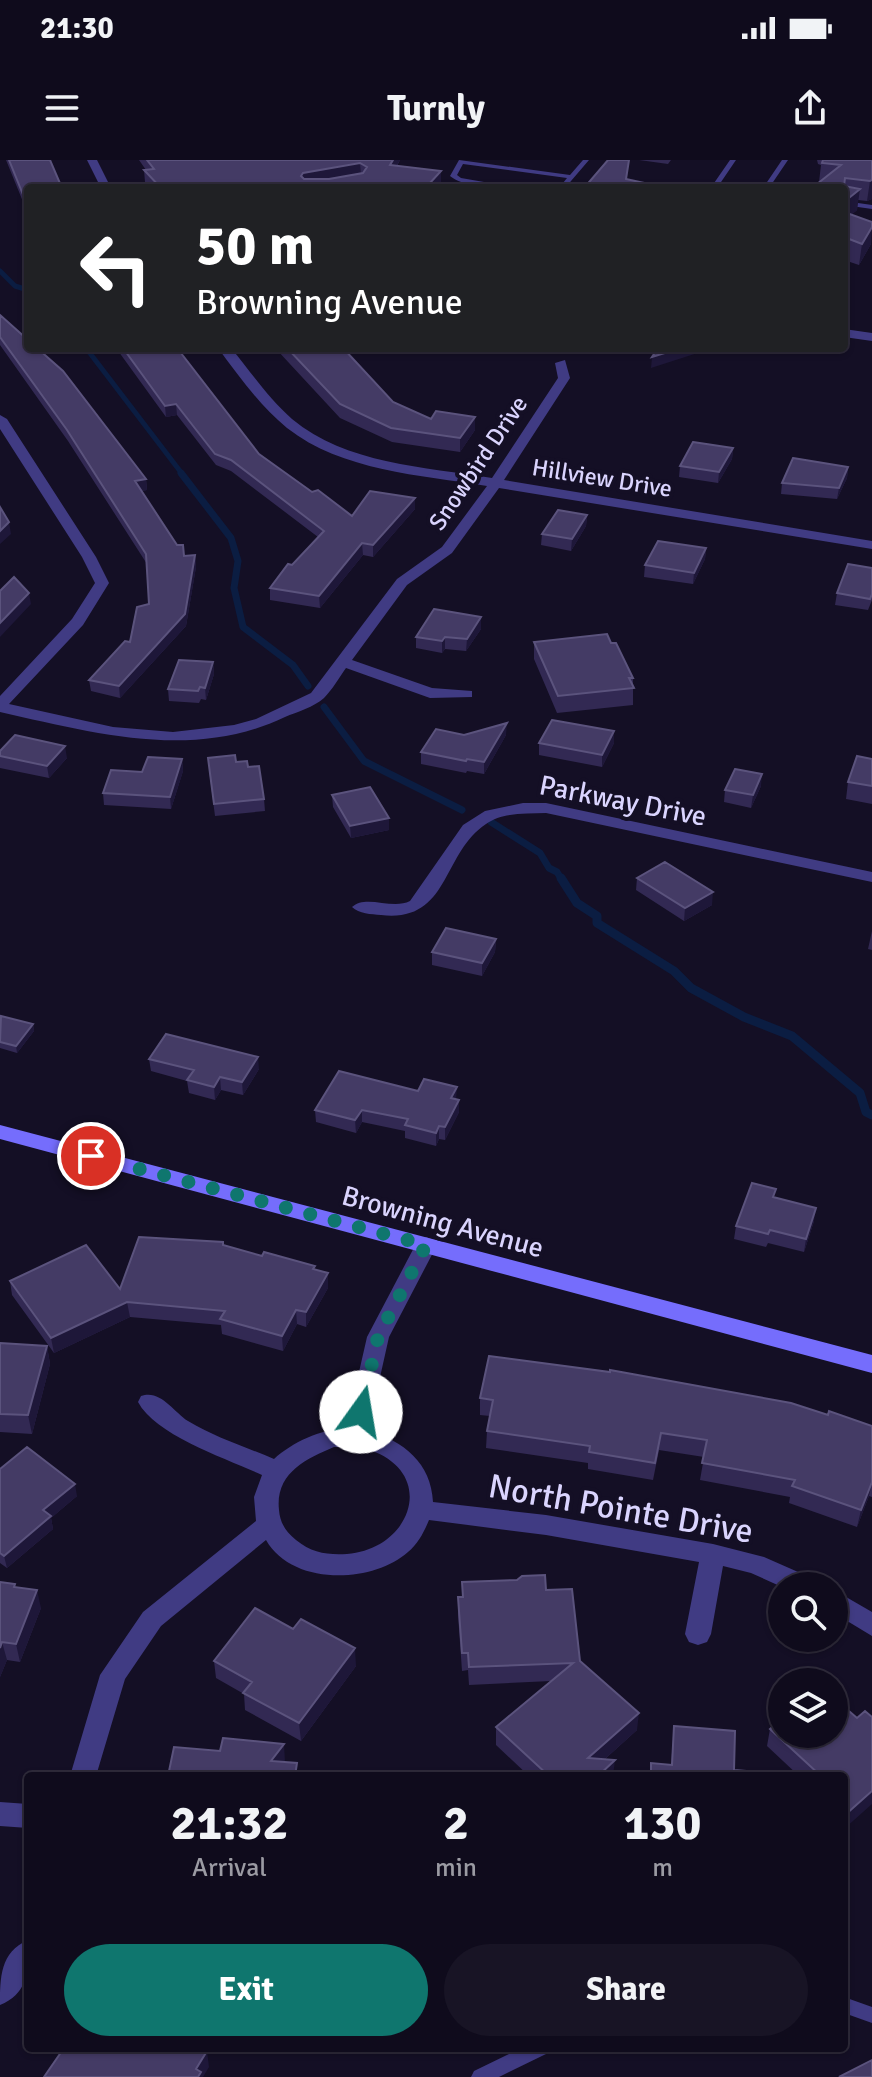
<!DOCTYPE html>
<style>
:root{--surface:#0f0b1c;--page:#181425;--text:#f1f3f6;--muted:#9b9ba3;--line:#2f2b3b;--accent:#0f766e}
body{margin:0;font-family:Signika,sans-serif;background:var(--page);color:var(--text);height:100vh;display:flex;flex-direction:column;font-size:30px;white-space:nowrap}
*{box-sizing:border-box;margin:0}
p{font-size:26px;color:var(--muted)}
.icon{flex:none;width:44px;height:44px;fill:none;stroke:currentColor;stroke-width:2;stroke-linecap:round;stroke-linejoin:round}
.map{position:relative;flex:1;overflow:hidden}
.sheet{position:absolute;left:24px;top:1612px;width:824px;height:280px;display:flex;flex-direction:column;background:var(--surface);border-radius:8px;box-shadow:0 2px 6px #0004,0 0 0 2px var(--line)}
.sheet>*{flex:none}
.hud{position:absolute;left:24px;top:24px;width:824px;height:168px;border-radius:8px;box-shadow:0 2px 6px #0004,0 0 0 2px var(--line);background:#202124;color:#fff;overflow:hidden}
.tools{position:absolute;left:768px;top:1412px;display:grid;gap:16px}
.tools a{display:grid;place-items:center;width:80px;height:80px;border-radius:50%;background:var(--surface);box-shadow:0 2px 6px #0004,0 0 0 2px var(--line);font-size:40px}
.pin{position:absolute;display:grid;place-items:center;width:68px;height:68px;color:#fff;margin:-34px;border:4px solid #fff;border-radius:50%;box-shadow:0 2px 8px #0007}
.me{position:absolute;width:88px;margin:-44px;rotate:13deg;stroke-linejoin:round;filter:drop-shadow(0 0 6px #0008)}
.turn{display:flex;align-items:center;gap:28px;height:168px;padding:0 40px;font-size:36px}
.turn .icon{width:104px;height:104px;stroke-width:2.5}
.turn b{display:block;font-size:56px;line-height:68px}
.eta{display:flex;justify-content:space-evenly;align-items:center;height:136px;text-align:center}
.eta b{font-size:48px;font-weight:700;line-height:56px}
.cta{display:flex;gap:16px;margin-top:auto;padding:16px 40px}
.cta a{flex:1;height:92px;border-radius:48px;background:var(--accent);color:#fff;font-size:32px;font-weight:700;line-height:92px;text-align:center}
.cta a+a{background:var(--page);color:var(--text)}
.status{display:flex;justify-content:space-between;align-items:center;height:56px;padding:0 40px;background:var(--surface);direction:ltr}
.status svg{height:22px;fill:currentColor}
header{display:flex;justify-content:space-between;align-items:center;height:104px;padding:0 40px;background:var(--surface);font-size:36px;font-weight:700}
.map>svg:first-child{display:block}
.lines{fill:none;stroke-linecap:round;stroke-linejoin:round}
.stream-far2{stroke:#0b1d42;stroke-width:5}
.stream-far1{stroke:#0b1d42;stroke-width:7}
.stream{stroke:#0b1d42;stroke-width:9}
.lane{fill:#403b83;fill-rule:evenodd}
.street{fill:#403b83;fill-rule:evenodd}
.secondary{fill:#756dfc;fill-rule:evenodd}
.wall{fill:#322953}
.shaded-wall{fill:#1e1739}
.building{fill:#443b65;stroke:#5b537d;stroke-width:2;fill-rule:evenodd}
.route{stroke:#0f766e;stroke-width:14;stroke-dasharray:0 25.2}
.labels{text-anchor:middle;stroke-width:8;stroke-linejoin:round;paint-order:stroke}
.far-street-label{font-size:24px;fill:#dad4fe;stroke:#140f25}
.street-label{font-size:28px;fill:#dad4fe;stroke:#140f25}
.near-street-label{font-size:34px;fill:#dad4fe;stroke:#140f25}
</style>
<div class="status"><b>21:30</b><svg viewBox="0 0 49 12"><path d="M0 12V9h3v3zM5 12V6h3v6zM10 12V3h3v9zM15 12V0h3v12zM26 1h20v11H26zM47 4h2v5h-2z"/></svg></div>
<header><svg class="icon" aria-label="menu" viewBox="0 0 24 24"><path d="M4 6h16M4 12h16M4 18h16"/></svg>Turnly<svg class="icon" aria-label="share" viewBox="0 0 24 24"><path d="M12 15V3M7 8l5-5 5 5M5 13v7h14v-7"/></svg></header>
<div class="map">
<svg width="872" height="1917" viewBox="0 0 872 1917">
<rect width="100%" height="100%" fill="#140f25"/>
<g class="lines">
<path class="stream-far2" d="M0 111 15 126 28 130
M86 188 183 315"/>
<path class="stream-far1" d="M181 313 231 378 238 401 234 428 243 467 293 505 308 526
M324 547 364 601 462 650
M491 662 540 693 549 708 557 712 562 720"/>
<path class="stream" d="M561 718 577 743 597 756V763L674 811 691 828 744 857 792 876 860 933 866 952 872 955"/>
<path class="lane" d="M459 0 570 15 583 0H589L565 28H559L567 18 463 4 457 15 461 18 518 28C500 28 464 28 450 16Z
M730 0H736L719 25 735 28 713 27 712 26Z
M782 0H788L769 28H763Z
M844 41 872 45V49L844 45Z
M844 1837 872 1847V1863L844 1853Z
M521 1888H549L546 1894 499 1917H471L474 1911Z"/>
<path class="street" d="M87 0H97L111 28H101Z
M844 169 872 173V181L844 177Z
M218 188H231C251 212 268 238 292 259 346 304 425 307 492 318L558 218 555 203 565 200 570 218 504 320 872 381V389L499 328 452 393 407 425 352 500 432 528 472 531V537L430 538 346 508C339 518 332 530 324 538 314 547 297 552 285 557 193 601 94 573 0 552V536L72 459 95 423 82 397 0 269V255L7 259 96 397 109 423 83 465 9 544 113 567 173 572 234 565 256 559 311 533 397 419 442 387 487 326C420 315 342 311 287 268 260 246 238 215 218 188Z
M523 643H546L872 712V722L546 653C526 654 503 652 486 664 441 694 450 763 381 755 371 754 359 754 352 747 366 734 392 750 410 741L463 665 485 651Z
M426 1077 434 1080 437 1085 389 1177 368 1271C404 1281 431 1303 433 1342L546 1355 713 1384 764 1397 814 1419 817 1426 782 1427 751 1413 723 1406 711 1474 707 1482 698 1485 689 1482 685 1474 699 1402 546 1375 429 1360C424 1372 418 1384 408 1392 372 1424 292 1426 266 1380L161 1466 125 1519 96 1616H70L100 1515 143 1452 256 1361 254 1337 262 1315C228 1299 156 1276 138 1242L141 1236C160 1229 173 1251 188 1261 214 1277 246 1287 274 1299 293 1282 320 1269 346 1269L367 1177 418 1080ZM334 1287C346 1287 359 1286 370 1290 438 1314 411 1389 347 1394 327 1395 312 1393 296 1380 286 1372 280 1363 279 1350 275 1314 305 1299 334 1287Z
M834 1430 872 1452V1476L834 1453Z
M0 1642 28 1644V1668L0 1666Z
M28 1780C28 1808 30 1833 0 1845 0 1818 0 1792 28 1780Z"/>
<path class="secondary" d="M0 965 872 1195V1213L0 979Z"/>
</g>
<path class="wall" d="M6 0H50L28 28V54Z
M139 0H400L397 6 441 11V23L436 28H151L145 22 144 10H146Z
M639 0H671L668 4Z
M817 0H872V39L867 41 858 40 857 50 851 55 871 84 859 105 844 100V28L819 22 821 5 818 4Z
M0 155 146 319 147 330 141 331 184 396 195 395 196 407 186 466 120 538 91 531 89 520 130 482 149 444 147 404 68 281 0 185Z
M116 188H177L259 294 312 332 352 356 415 338V349L373 397 363 395 320 448 270 440V428L318 377 231 311 216 305 177 255 166 257Z
M277 188H346L347 192 393 242 431 259 475 257V270L460 292 392 282 340 258 277 190Z
M733 288 732 299 718 323 679 317 680 306Z
M848 307 847 318 837 339 781 334 782 323Z
M587 355 586 366 571 391 541 385 542 374Z
M706 388 705 399 693 424 644 417 645 405Z
M872 408V440L868 450 835 445 837 433Z
M481 457V469L466 491 445 489 442 493 416 488V477Z
M534 482 611 483 633 518V545L557 553 534 499Z
M213 502 214 514 206 540 201 539 199 543 169 541 168 529Z
M614 571V583L602 607 539 595V583Z
M464 575H506L484 614 467 611 466 613 421 604V592Z
M0 591 67 598 49 618 0 608Z
M182 599 183 611 171 649 104 645 103 633 142 612Z
M872 599V644L846 639 848 622Z
M236 602 248 607 264 639 265 651 215 656 209 610Z
M761 626 751 648 724 642 725 630Z
M332 635 389 658V670L351 678 333 647Z
M637 718 712 745 684 761 636 730Z
M872 771V790L868 789Z
M496 779 495 792 482 816 432 805V792Z
M0 857 33 864 34 871 17 893 0 888Z
M149 899 259 909 243 935 221 930 215 940 189 933 187 921 151 911Z
M418 931 456 939 459 952 445 980 439 979 436 986 405 978V971L362 962 356 973 316 962 315 950Z
M774 1038 814 1061 804 1092 768 1083 766 1087 734 1079 736 1066Z
M223 1085 315 1110 328 1128 306 1167 297 1164 283 1191 222 1174 221 1165 130 1157 54 1193 12 1135 10 1121 120 1129Z
M0 1183 47 1186 50 1204 32 1274 0 1272Z
M480 1238 828 1255 872 1266V1337L869 1336 857 1367 789 1343 790 1337 700 1320 704 1297 659 1290 653 1320 588 1309V1303L486 1288 487 1271 490 1256 480 1255Z
M0 1309 77 1336 51 1358 53 1369 7 1408 0 1403Z
M0 1422 15 1424V1427L41 1448 20 1502 7 1500 0 1517Z
M462 1422 546 1430 580 1501 637 1570 605 1599 613 1616H529L496 1585V1567L551 1521 469 1525 468 1510 462 1511 458 1455V1437H462Z
M214 1501 356 1506 301 1581 245 1550 244 1534 216 1518Z
M857 1558 844 1669V1616H799L767 1586 770 1569Z
M674 1566 734 1610 758 1616H649L651 1603 671 1605Z"/>
<path class="shaded-wall" d="M393 0H400L390 17V5Z
M360 3 361 14 301 28V16L303 13Z
M441 11V23L436 28 429 24Z
M872 20V39L867 41 870 21Z
M860 29 857 50 844 61V42Z
M872 67 871 84 859 105 862 84Z
M681 188H713L651 208 652 197Z
M176 244 177 255 166 257 165 246Z
M475 257V270L460 292V278Z
M733 288 732 299 718 323 719 312Z
M848 307 847 318 837 339 839 328Z
M146 319 147 330 136 332 135 321Z
M415 338V349L373 397V385Z
M587 355 586 366 571 391 572 379Z
M9 362 11 374 0 384V371Z
M362 383 363 395 320 448 319 436Z
M706 388 705 399 693 424 694 413Z
M195 395 196 407 186 466 120 538 119 526Z
M29 433 31 444 0 477V463Z
M481 457V469L466 491 467 479Z
M445 477V489L442 493V481Z
M213 502 214 514 206 540 205 528Z
M507 563 506 575 484 614V602Z
M614 571V583L602 607V595Z
M65 586 67 598 49 618 47 606Z
M182 599 183 611 171 649 170 637Z
M762 614 761 626 751 648 753 635Z
M389 658V670L351 678 350 666Z
M713 732 712 745 684 761 685 748Z
M496 779 495 792 482 816V803Z
M33 864 34 871 17 893 16 886Z
M258 897 259 909 243 935 242 922Z
M220 917 221 930 215 940 214 927Z
M457 927 456 940 451 938Z
M459 940V952L445 980V967Z
M362 950V962L356 973 355 960Z
M439 966V979L436 986V973Z
M816 1048 814 1061 804 1092 806 1079Z
M328 1113V1128L306 1167V1152Z
M127 1142 130 1157 54 1193 51 1178Z
M296 1150 297 1164 283 1191 282 1176Z
M47 1186 50 1204 32 1274 28 1255Z
M872 1322 869 1336 857 1367 861 1350Z
M75 1324 77 1336 51 1358 53 1369 7 1408 4 1396 43 1350Z
M37 1430 41 1448 20 1502 16 1484Z
M2 1482 7 1500 0 1517V1488Z
M355 1488 356 1506 301 1581 299 1563Z
M639 1553 637 1570 587 1615 588 1598Z
M284 1584 285 1602 271 1601Z
M615 1600 613 1616H598Z
M872 1631V1644L844 1669 845 1655Z
M207 1891 209 1907 203 1917H197L196 1909Z"/>
<path class="building" d="M9 0H50L62 28H28V47Z
M147 0H393L390 5 441 11 429 24 436 28H161L144 10 154 9ZM360 3 367 7 363 13 329 19H304L301 16 303 13Z
M608 0H629L626 19 644 23 640 28H584Z
M823 0H872V20L870 21 845 18 844 26 860 29 844 42V28H812L841 5 822 3Z
M844 52 872 62V67L862 84 844 77Z
M0 155 28 180V188H37L63 211 146 319 135 321 177 385H183L184 396 195 395 185 454 119 526 89 520 125 481 130 482 137 447 149 444 146 394 67 270 0 177Z
M123 188H177L259 294 312 332 318 330 352 356 370 331 415 338 373 385 362 383 319 436 270 428 288 404 292 405 324 371 231 300 215 294 176 244 165 246Z
M287 188H343L393 242 431 259 436 251 475 257 460 278 391 268 340 244Z
M658 188H681L652 197Z
M693 282 733 288 719 312 680 306Z
M793 298 848 307 839 328 782 323Z
M0 347 9 362 0 371Z
M558 350 587 355 572 379 542 374Z
M658 381 706 388 694 413 645 405Z
M848 404 872 408V434L870 439 837 433Z
M14 417 29 433 0 463V431Z
M434 449 481 457 467 479 445 477 442 481 416 477Z
M607 474 611 483H616L633 518H629L634 528 558 536 534 482Z
M179 500 213 502 205 528 200 527 198 531 168 529Z
M552 560 614 571 602 595 539 583Z
M507 563 484 602 467 599 466 601 421 592 436 569 464 575Z
M15 575 65 586 47 606 0 596V591Z
M235 595 236 602 247 601 248 607 259 606 264 639 214 644 208 598Z
M857 596 872 599V626L848 622Z
M148 597 182 599 170 637 103 633 111 610 142 612Z
M735 609 762 614 753 635 725 630Z
M370 627 389 658 350 666 332 635Z
M665 702 713 732 685 748 637 718Z
M446 768 496 779 482 803 432 792Z
M1 856 33 864 16 886 0 882Z
M166 874 258 897 242 922 220 917 214 927 187 920 194 910 149 899Z
M339 911 418 931 424 919 457 927 451 938 459 940 445 967 439 966 436 973 405 965 408 959 362 950 355 960 315 950Z
M752 1023 776 1029 773 1037 816 1048 806 1079 770 1070 768 1074 736 1066Z
M139 1077 223 1082V1085L262 1096 264 1092 315 1106 313 1109 328 1113 306 1152 296 1150 282 1176 220 1159 225 1151 127 1142 51 1178 10 1121 86 1085 120 1129Z
M0 1183 47 1186 28 1255 0 1254Z
M489 1196 610 1212V1210L791 1243 828 1255 829 1251 872 1266V1322L861 1350 792 1326 795 1320 702 1303 707 1280 661 1273 655 1303 589 1292 590 1286 487 1271 493 1240 480 1238Z
M27 1287 75 1324 43 1350 51 1356 4 1396 0 1393V1309Z
M545 1415 546 1430 572 1429 580 1501 639 1553 588 1598 615 1600 598 1616H549L496 1567 573 1503 469 1507 468 1493H462L458 1437H463L462 1422 517 1420 522 1416Z
M0 1422 15 1424 14 1427 37 1430 16 1484 2 1482 0 1488Z
M255 1448 293 1469 301 1459 355 1488 299 1563 243 1533 252 1522 214 1501Z
M834 1538 857 1558 865 1551 872 1557V1631L845 1655 844 1616H821L770 1569 782 1559V1574H834Z
M674 1566 735 1571 734 1610 758 1612V1616H651V1603L672 1605Z
M223 1578 284 1584 271 1601 297 1603 295 1616H168L174 1587 220 1591Z
M64 1888H202L207 1891 196 1909 201 1912 198 1917H44Z
M872 1900V1917H839Z"/>
<g class="lines">
<path class="route" d="M91 996 426 1085 378 1177 361 1252"/>
</g>
<g class="labels">
<g class="far-street-label">
<text transform="translate(478 303) rotate(-56)" y="8">Snowbird Drive</text>
<text transform="translate(602 318) rotate(9)" y="8">Hillview Drive</text>
</g>
<g class="street-label">
<text transform="translate(623 640) rotate(11)" y="10">Parkway Drive</text>
<text transform="translate(443 1061) rotate(15)" y="10">Browning Avenue</text>
</g>
<g class="near-street-label">
<text transform="translate(621 1348) rotate(10)" y="12">North Pointe Drive</text>
</g>
</g>
</svg>
<div class="tools">
<a><svg class="icon" aria-label="search" viewBox="0 0 24 24"><circle cx="10" cy="10" r="6"/><path d="M15 15l6 6"/></svg></a>
<a><svg class="icon" aria-label="layers" viewBox="0 0 24 24"><path d="M12 4l9 5-9 5-9-5zM3 14l9 5 9-5"/></svg></a>
</div>
<div class="pin" style="left:91px;top:996px;background:#d93025"><svg class="icon" aria-label="arrive" viewBox="0 0 24 24"><path d="M6 21V4h12l-3 4 3 4H6"/></svg></div>
<svg class="me" style="left:361px;top:1252px" viewBox="-20 -20 40 40"><circle r="19" fill="#fff"/><path d="M0-13L10 11 0 6-10 11z" fill="#0f766e"/></svg>
<div class="hud">
<div class="turn"><svg class="icon" aria-label="left" viewBox="0 0 24 24"><path d="M17 20v-9H6M10 6l-5 5 5 5"/></svg><div><b>50 m</b>Browning Avenue</div></div>
</div>
<section class="sheet">
<div class="eta">
<div><b>21:32</b><p>Arrival</p></div>
<div><b>2</b><p>min</p></div>
<div><b>130</b><p>m</p></div>
</div>
<div class="cta"><a>Exit</a><a>Share</a></div>
</section>
</div>
